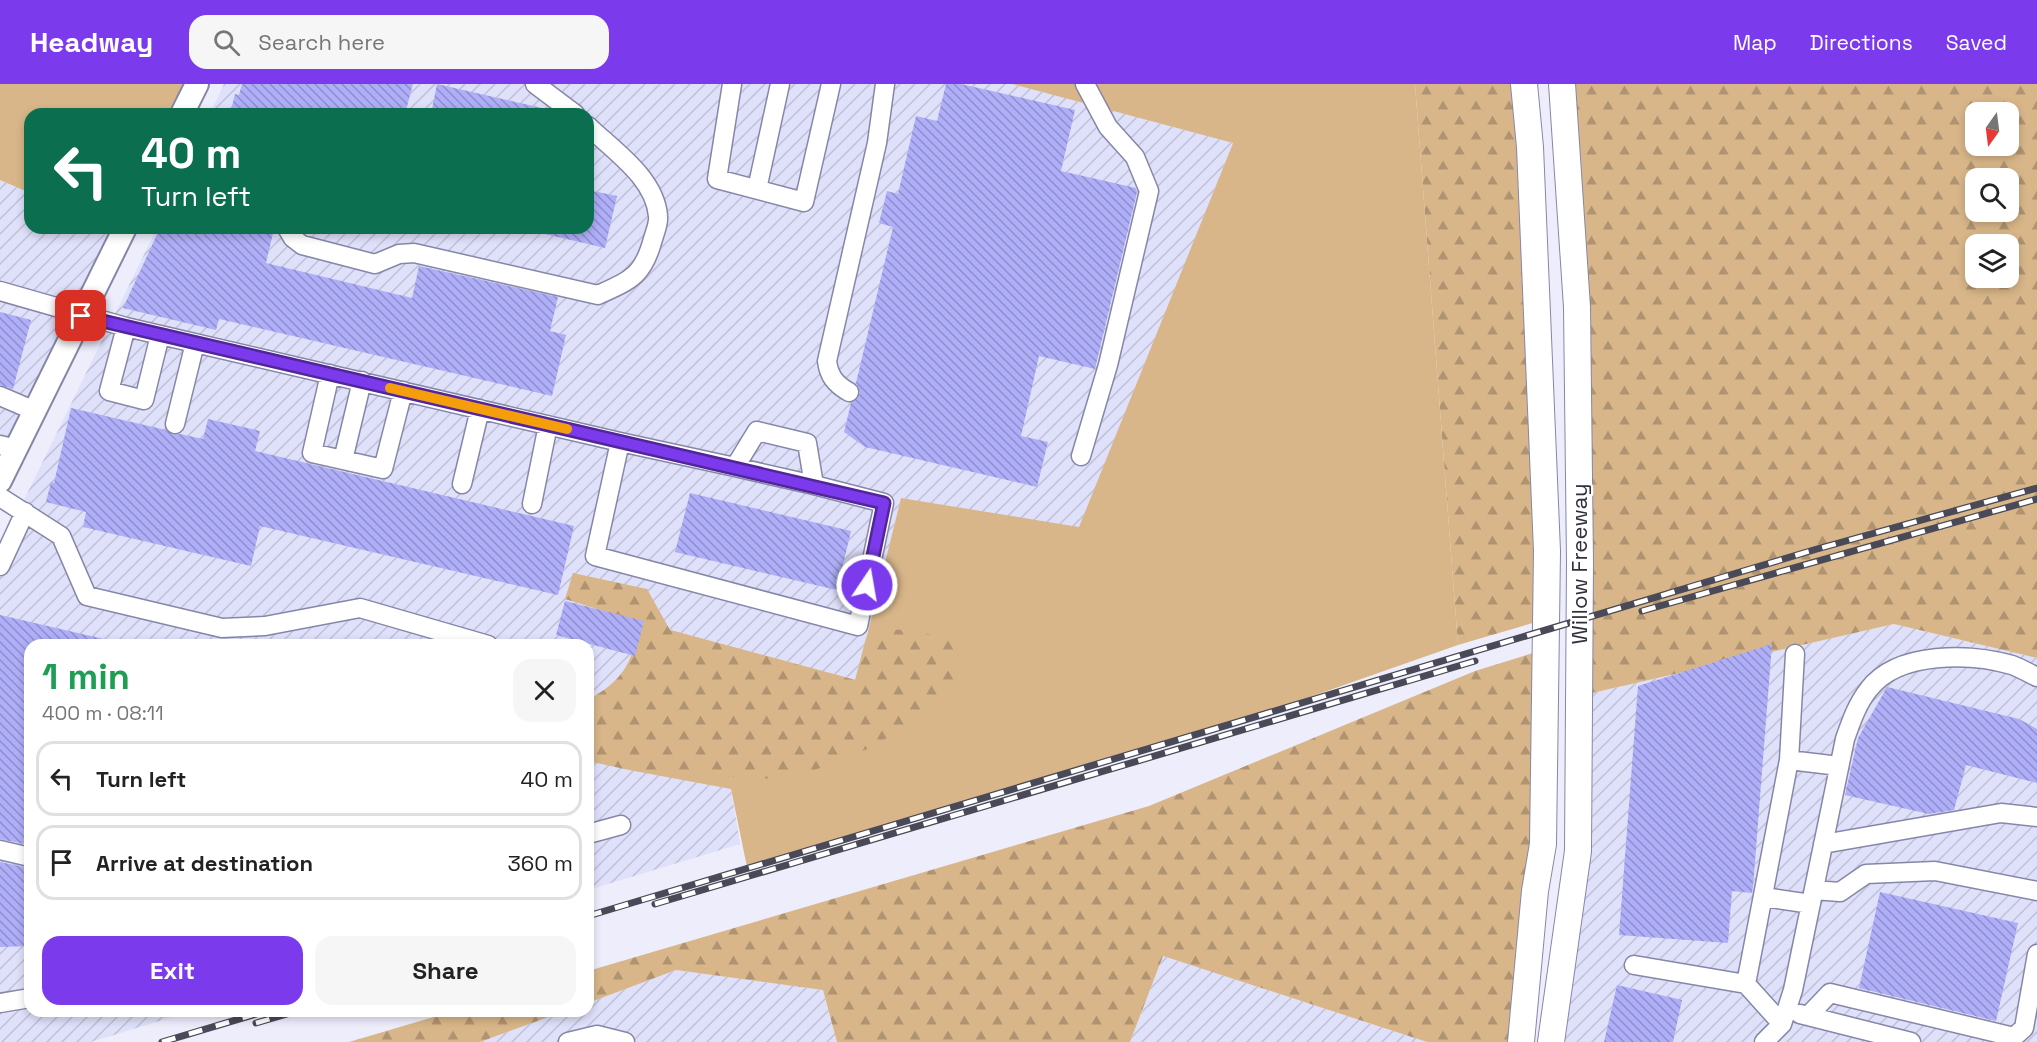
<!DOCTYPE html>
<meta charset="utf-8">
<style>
:root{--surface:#fff;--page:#f6f6f6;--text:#222;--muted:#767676;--line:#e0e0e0;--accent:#7c3aed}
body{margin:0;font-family:"Space Grotesk",sans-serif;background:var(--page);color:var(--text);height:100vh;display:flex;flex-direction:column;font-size:22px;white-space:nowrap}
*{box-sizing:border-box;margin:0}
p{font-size:20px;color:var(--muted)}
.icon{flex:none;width:33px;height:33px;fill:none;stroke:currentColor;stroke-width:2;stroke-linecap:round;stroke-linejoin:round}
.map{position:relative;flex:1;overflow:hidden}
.panel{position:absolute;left:24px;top:555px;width:570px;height:378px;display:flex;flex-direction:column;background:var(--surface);border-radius:18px;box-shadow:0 3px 9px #0003}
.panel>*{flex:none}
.banner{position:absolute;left:24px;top:24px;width:570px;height:126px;border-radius:18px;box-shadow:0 3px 9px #0003;background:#0b6e4f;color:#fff;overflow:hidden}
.needle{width:39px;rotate:194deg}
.buttons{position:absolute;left:1965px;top:18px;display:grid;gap:12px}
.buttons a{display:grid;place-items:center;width:54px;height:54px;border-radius:12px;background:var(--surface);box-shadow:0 3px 9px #0003;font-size:30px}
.pin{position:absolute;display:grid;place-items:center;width:51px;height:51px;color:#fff;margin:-26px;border-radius:12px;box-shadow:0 3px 9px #0006}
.me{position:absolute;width:66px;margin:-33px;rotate:12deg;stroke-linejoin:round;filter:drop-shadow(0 0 4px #0008)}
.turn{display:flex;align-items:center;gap:21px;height:126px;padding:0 18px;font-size:27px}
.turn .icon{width:78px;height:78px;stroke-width:2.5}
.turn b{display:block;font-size:42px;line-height:51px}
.round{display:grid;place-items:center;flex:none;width:63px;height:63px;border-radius:18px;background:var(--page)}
.headline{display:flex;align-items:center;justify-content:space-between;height:102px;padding:0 18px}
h1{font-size:36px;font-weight:700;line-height:45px;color:#1e9e55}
.primary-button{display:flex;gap:12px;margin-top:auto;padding:12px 18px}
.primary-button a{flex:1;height:69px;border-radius:18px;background:var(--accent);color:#fff;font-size:24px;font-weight:700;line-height:69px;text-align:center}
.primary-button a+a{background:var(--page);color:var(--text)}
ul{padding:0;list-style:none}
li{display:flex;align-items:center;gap:18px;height:75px;margin:0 12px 9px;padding:0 6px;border:3px solid var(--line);border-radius:18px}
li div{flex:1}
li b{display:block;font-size:22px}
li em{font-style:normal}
header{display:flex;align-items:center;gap:36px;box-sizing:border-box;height:84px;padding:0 30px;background:var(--accent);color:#fff}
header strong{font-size:28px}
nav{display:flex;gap:33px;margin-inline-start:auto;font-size:21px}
.search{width:420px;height:54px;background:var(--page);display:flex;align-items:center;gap:15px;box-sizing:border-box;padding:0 21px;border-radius:18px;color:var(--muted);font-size:22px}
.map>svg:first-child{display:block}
.industrial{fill:url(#industrial-furrows)}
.grass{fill:#d8b689}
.forest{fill:url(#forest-firs);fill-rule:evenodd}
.building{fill:url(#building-back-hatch)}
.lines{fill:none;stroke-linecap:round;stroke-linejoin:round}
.minor-casing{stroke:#8687a8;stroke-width:21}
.major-casing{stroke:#8687a8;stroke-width:26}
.highway-casing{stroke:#8687a8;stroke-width:28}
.minor{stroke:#fff;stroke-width:18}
.major{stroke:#fff;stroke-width:22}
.highway{stroke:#fff;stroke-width:26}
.rail-casing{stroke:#494957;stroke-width:7}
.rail{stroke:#fff;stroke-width:4.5;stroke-dasharray:14;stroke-linecap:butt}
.route-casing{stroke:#51269a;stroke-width:15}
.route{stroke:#7c3aed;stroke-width:10}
.slow{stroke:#f59e0b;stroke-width:10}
.labels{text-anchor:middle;stroke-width:4.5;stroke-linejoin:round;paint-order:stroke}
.street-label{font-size:22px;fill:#30303e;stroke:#fff}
</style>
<header>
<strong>Headway</strong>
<div class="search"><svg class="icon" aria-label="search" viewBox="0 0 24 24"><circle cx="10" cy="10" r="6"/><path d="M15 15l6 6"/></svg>Search here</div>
<nav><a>Map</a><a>Directions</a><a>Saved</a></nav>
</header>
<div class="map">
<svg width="2037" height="958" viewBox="0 0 2037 958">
<defs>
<pattern id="industrial-furrows" width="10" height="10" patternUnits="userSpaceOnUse" patternTransform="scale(1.5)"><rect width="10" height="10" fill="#dfe0fa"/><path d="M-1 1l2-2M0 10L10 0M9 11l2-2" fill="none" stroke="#c0c0d7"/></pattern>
<pattern id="forest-firs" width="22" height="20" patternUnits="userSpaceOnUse" patternTransform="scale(1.5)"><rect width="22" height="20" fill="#d8b689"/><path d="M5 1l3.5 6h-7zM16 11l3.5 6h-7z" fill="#b09471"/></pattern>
<pattern id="building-back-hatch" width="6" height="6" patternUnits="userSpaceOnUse" patternTransform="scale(1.5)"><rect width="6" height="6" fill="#afaef8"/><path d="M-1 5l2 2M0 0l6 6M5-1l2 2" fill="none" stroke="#8f8eca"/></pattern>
</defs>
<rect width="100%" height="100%" fill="#ededfc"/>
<path class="industrial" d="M224 0H1013L1233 59 1079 444 901 414 856 596 670 546 731 705 740 760 588 806V561H30V927H192L91 958H0V465L157 144H588V30H210Z
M0 96 30 109V144H110L122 149 0 398Z
M1894 540 2037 574V958H1551L1579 612Z
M1163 872 1427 958H1130Z
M676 886 823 906 837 958H480L565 927H588V919Z"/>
<path class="grass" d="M0 0H197L182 30H30V109L0 96Z
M1012 0H1415L1458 561 1253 633 747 783 731 705 629 686 670 546 856 596 901 414 1079 443 1233 59Z"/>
<path class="forest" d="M1415 0H1524L1543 536 1458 561Z
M1562 0H2037V574L1894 540 1579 612ZM1976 28H2008V62H1976ZM1976 94H2008V128H1976ZM1976 160H2008V194H1976Z
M573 489 647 505 670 546 855 596 866 554C899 538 923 548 956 559L957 600 919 636 867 665 790 696 629 686 588 677V616C623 596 629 583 640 545L613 530 565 515Z
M1546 565 1521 958H1427L1163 872 1130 958H837L823 906 676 886 588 919V887L1149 722 1475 587Z
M454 927H565L480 958H349Z"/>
<path class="building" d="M242 0H413L405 30 367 25 366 30H230L235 10 239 11Z
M437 0 546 25 545 30H431Z
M946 0H961L1075 26 1061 87 1136 104 1137 108 1095 285 1039 272 1021 352 1048 358 1037 403 865 363 844 348 851 319 858 314 860 309 856 299 893 143 879 139 887 107 898 110 916 32 937 37Z
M588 106 617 112 605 164 541 149V144H588Z
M160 144H249L273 149 266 179 412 214 419 182 558 213 550 247 566 251 552 312 219 235 216 246 123 224Z
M0 228 31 236 13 305 0 301Z
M71 324 166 346 173 351 180 350 203 355 208 335 260 347 255 367 574 442 558 511 260 442 251 482 83 443 86 428 46 418 51 398 54 399Z
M690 409 851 447 837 506 675 468Z
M565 517 644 537 635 572 556 551Z
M0 531 108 556 107 561H30V761L0 755Z
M1772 560 1753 803 1752 809 1732 807 1728 859 1619 851 1638 602Z
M1887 603 2019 635 2037 645V699L1966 681 1954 726 1929 730 1845 711 1858 654Z
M0 778 30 784V862L0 863Z
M1880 808 2018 839 1996 937 1859 904Z
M1617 901 1682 916 1673 958H1604Z"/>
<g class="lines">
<g class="minor-casing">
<path id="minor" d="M535 0 575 30
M732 0 717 95 804 118 831 0
M757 105 780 0
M287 144 293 154 302 161 375 180 399 170 414 169 598 211C631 196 643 192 653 155 655 148 659 139 658 132 655 94 614 67 588 42
M0 207 126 243 620 358 595 472 858 542 884 419 814 401 807 359 757 347 735 383 620 358
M126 243 109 307 144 316 160 251
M330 290 312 369 383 385 403 307
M849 308C835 300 829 292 827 277L877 59 885 0
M0 312 35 327
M175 340 195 259
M0 361 16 365
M1081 372 1108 281 1149 107 1135 73 1108 43 1085 0
M343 376 362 297
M735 383 814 401
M462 400 480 325
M0 413 61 452 87 512 222 544 265 542 360 524 488 561
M532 420 548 341
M0 482 25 428
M1795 570 1789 676 1839 682
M588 750 621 741
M1823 760 2001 729 2037 733
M0 766 30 773
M1814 806 1840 808 1866 790 1935 787 2037 807
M1764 813 1811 820
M1634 881 1746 900 1782 940
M1746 900 1789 676
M0 919 30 914
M1800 930 1911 958
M1808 932 1830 909 2014 953 2024 944 2037 870
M568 958 597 951 625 958
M1764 958 1782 940 1793 906 1845 655C1851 638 1857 620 1869 605 1898 567 1971 569 2012 581 2020 584 2029 589 2037 593"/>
</g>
<g class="major-casing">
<path id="major" d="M182 30 197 0
M0 397 125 144"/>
</g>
<g class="highway-casing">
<path id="highway" d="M1521 958 1535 807 1543 760 1547 467 1530 63 1524 0
M1551 958 1578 767 1580 479 1577 223 1562 0"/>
</g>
<use href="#minor" class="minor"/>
<use href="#major" class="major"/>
<use href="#highway" class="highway"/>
<g class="rail-casing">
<path id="rail" d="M1642 527 2037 415
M655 820 1475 577
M588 832 1817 465 2037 404
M256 939 297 927
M162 958 266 927"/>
</g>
<use href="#rail" class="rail"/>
</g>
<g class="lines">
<g class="route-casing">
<path id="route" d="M81 232 884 419 867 501"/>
</g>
<use href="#route" class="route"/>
<path class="slow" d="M390 304 567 345"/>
</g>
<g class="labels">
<g class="street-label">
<text transform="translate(1579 480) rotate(-90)" y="8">Willow Freeway</text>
</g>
</g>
</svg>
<div class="buttons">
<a><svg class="needle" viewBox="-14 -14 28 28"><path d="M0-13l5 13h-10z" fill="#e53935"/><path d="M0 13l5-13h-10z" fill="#767676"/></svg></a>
<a><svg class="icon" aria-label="search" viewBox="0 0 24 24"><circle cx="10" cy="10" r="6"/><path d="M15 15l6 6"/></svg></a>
<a><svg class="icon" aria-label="layers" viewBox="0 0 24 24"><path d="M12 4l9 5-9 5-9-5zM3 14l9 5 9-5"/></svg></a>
</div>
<div class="pin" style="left:81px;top:232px;background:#d93025"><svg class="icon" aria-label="arrive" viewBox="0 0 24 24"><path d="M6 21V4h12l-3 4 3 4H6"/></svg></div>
<svg class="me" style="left:867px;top:501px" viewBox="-20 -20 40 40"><circle r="17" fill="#7c3aed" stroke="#fff" stroke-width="3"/><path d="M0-11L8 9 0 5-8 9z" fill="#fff"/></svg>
<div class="banner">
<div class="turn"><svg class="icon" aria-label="left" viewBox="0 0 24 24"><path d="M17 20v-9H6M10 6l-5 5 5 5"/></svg><div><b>40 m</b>Turn left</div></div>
</div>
<section class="panel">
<div class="headline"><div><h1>1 min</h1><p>400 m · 08:11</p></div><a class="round"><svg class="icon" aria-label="close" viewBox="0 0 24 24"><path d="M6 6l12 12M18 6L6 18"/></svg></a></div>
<ul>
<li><svg class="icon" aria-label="left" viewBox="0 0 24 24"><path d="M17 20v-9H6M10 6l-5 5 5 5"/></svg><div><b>Turn left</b></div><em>40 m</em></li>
<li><svg class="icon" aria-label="arrive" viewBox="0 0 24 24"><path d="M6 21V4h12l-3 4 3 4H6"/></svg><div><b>Arrive at destination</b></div><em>360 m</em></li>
</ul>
<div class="primary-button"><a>Exit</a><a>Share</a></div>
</section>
</div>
